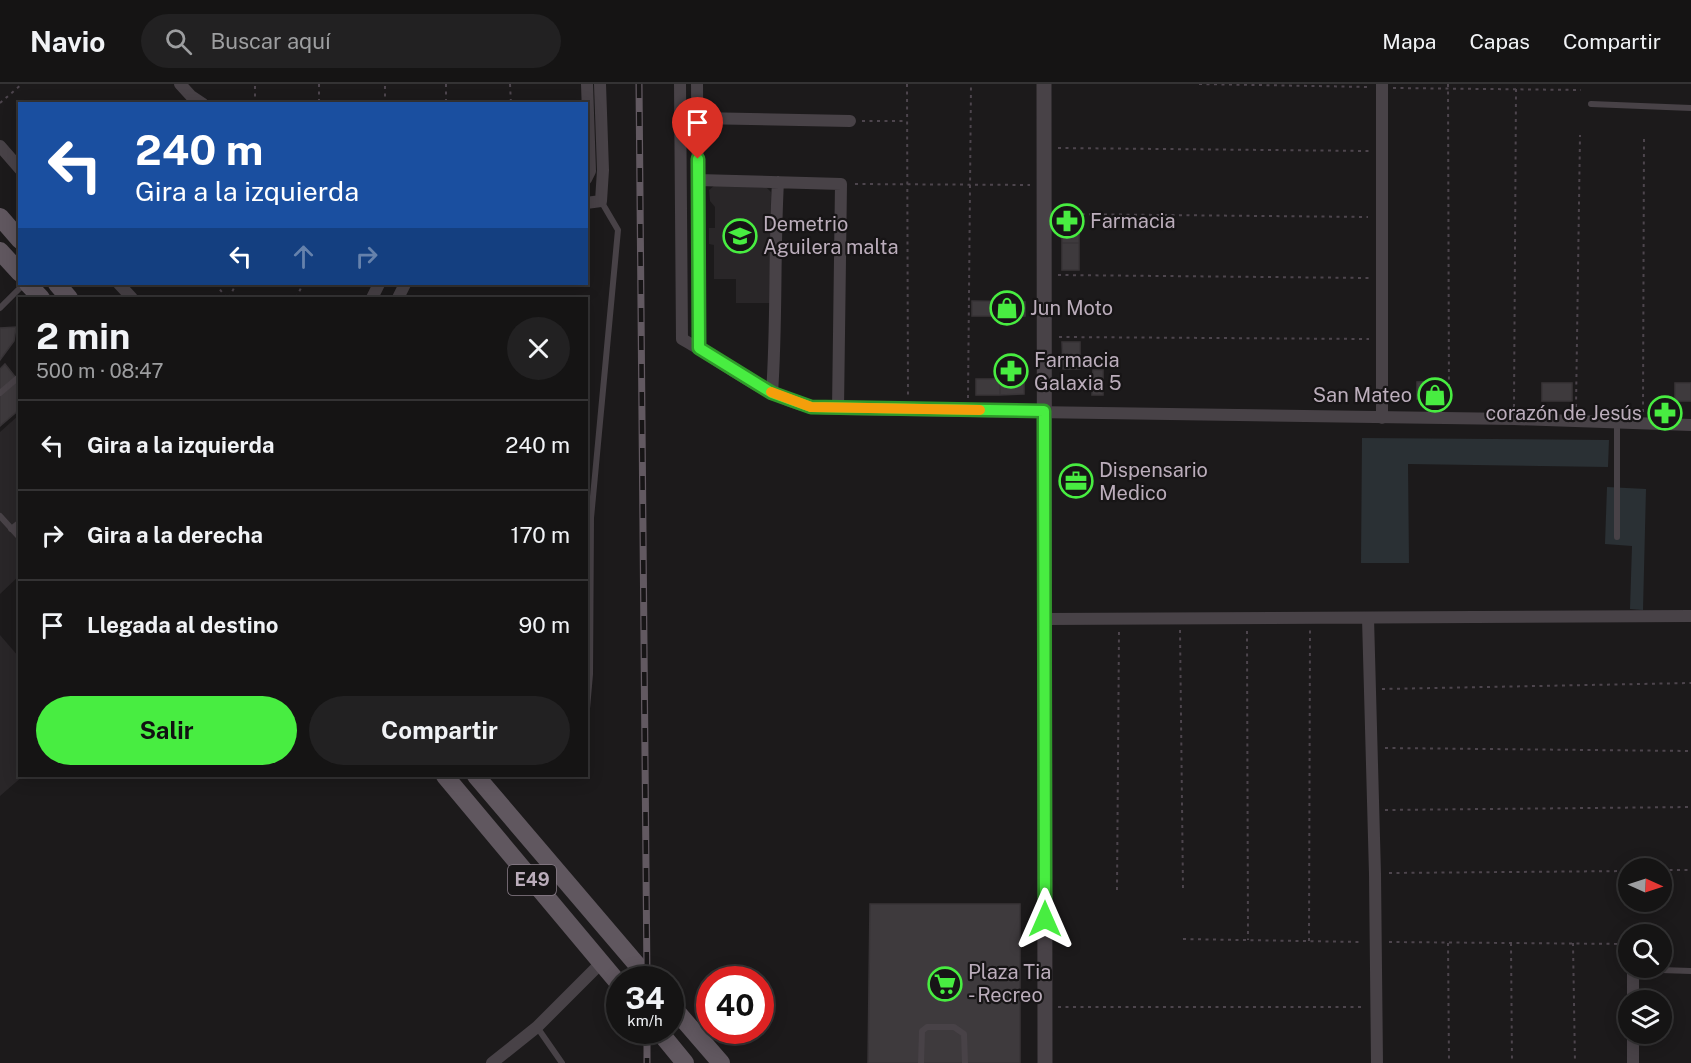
<!DOCTYPE html>
<html lang="es">
<meta charset="utf-8">
<style>
:root{--surface:#151414;--page:#222122;--text:#f1f3f6;--muted:#9d9ea0;--line:#343334;--accent:#48ed41}
body{margin:0;font-family:"Public Sans",sans-serif;background:var(--page);color:var(--text);height:100vh;display:flex;flex-direction:column;font-size:22px;white-space:nowrap}
*{box-sizing:border-box;margin:0}
p{font-size:20px;color:var(--muted)}
.icon{flex:none;width:33px;height:33px;fill:none;stroke:currentColor;stroke-width:2;stroke-linecap:round;stroke-linejoin:round}
.map{position:relative;flex:1;overflow:hidden}
.side{position:absolute;left:18px;top:213px;width:570px;height:480px;display:flex;flex-direction:column;background:var(--surface);border-radius:0px;box-shadow:0 3px 15px #0003,0 0 0 2px var(--line)}
.side>*{flex:none}
.top-card{position:absolute;left:18px;top:18px;width:570px;height:183px;border-radius:0px;box-shadow:0 3px 15px #0003,0 0 0 2px var(--line);background:#1a4fa0;color:#fff;overflow:hidden}
.needle{width:39px;rotate:93deg}
.buttons{position:absolute;left:1618px;top:774px;display:grid;gap:12px}
.buttons a{display:grid;place-items:center;width:54px;height:54px;border-radius:50%;background:var(--surface);box-shadow:0 3px 15px #0003,0 0 0 2px var(--line);font-size:30px}
.speed{position:absolute;left:606px;top:882px;display:flex;gap:12px;font-size:30px;font-weight:700;text-align:center}
.speed>*{display:grid;place-content:center;width:78px;height:78px;border-radius:50%;background:var(--surface);box-shadow:0 3px 15px #0003,0 0 0 2px var(--line);line-height:1}
.speed small{font-size:15px;font-weight:400}
.speed .limit{border:9px solid #d22;background:#fff;color:#111}
.pin{position:absolute;display:grid;place-items:center;width:51px;height:51px;color:#fff;margin:-62px -26px;border-radius:50% 50% 50% 0;rotate:-45deg;box-shadow:0 0 6px #0007}
.pin .icon{rotate:45deg}
.me{position:absolute;width:66px;margin:-33px;rotate:0deg;stroke-linejoin:round;filter:drop-shadow(0 0 4px #0008)}
.turn{display:flex;align-items:center;gap:21px;height:126px;padding:0 18px;font-size:27px}
.turn .icon{width:78px;height:78px;stroke-width:2.5}
.turn b{display:block;font-size:42px;line-height:51px}
.lanes{display:flex;align-items:center;height:57px;padding:0 18px;background:#0003;justify-content:center;gap:30px;direction:ltr}
.lanes .off{opacity:.35}
.round{display:grid;place-items:center;flex:none;width:63px;height:63px;border-radius:32px;background:var(--page)}
.overview{display:flex;align-items:center;justify-content:space-between;height:102px;padding:0 18px}
h1{font-size:36px;font-weight:700;line-height:45px}
.primary-button{display:flex;gap:12px;margin-top:auto;padding:12px 18px}
.primary-button a{flex:1;height:69px;border-radius:36px;background:var(--accent);color:#111;font-size:24px;font-weight:700;line-height:69px;text-align:center}
.primary-button a+a{background:var(--page);color:var(--text)}
ul{padding:0;list-style:none}
li{display:flex;align-items:center;gap:18px;height:90px;padding:0 18px;border-top:2px solid var(--line)}
li div{flex:1}
li b{display:block;font-size:22px}
li em{font-style:normal}
header{display:flex;align-items:center;gap:36px;box-sizing:border-box;height:84px;padding:0 30px;background:var(--surface);border-bottom:2px solid var(--line)}
header strong{font-size:28px}
nav{display:flex;gap:33px;margin-inline-start:auto;font-size:21px}
.search{width:420px;height:54px;background:var(--page);display:flex;align-items:center;gap:15px;box-sizing:border-box;padding:0 21px;border-radius:33px;color:var(--muted);font-size:22px}
.map>svg:first-child{display:block}
.built{fill:#292628}
.green{fill:#2a3034}
.building{fill:#3e3a3d;stroke:#383437;stroke-width:1.5}
.lines{fill:none;stroke-linecap:round;stroke-linejoin:round}
.path{stroke:#4d454d;stroke-width:2;stroke-dasharray:3 4.5;stroke-linecap:butt}
.service{stroke:#484247;stroke-width:6}
.minor{stroke:#484247;stroke-width:12}
.tertiary{stroke:#484247;stroke-width:15}
.primary{stroke:#60575f;stroke-width:18}
.rail-casing{stroke:#625961;stroke-width:7}
.rail{stroke:#171516;stroke-width:4.5;stroke-dasharray:14;stroke-linecap:butt}
.route-casing{stroke:#2f9a2a;stroke-width:15}
.route{stroke:#48ed41;stroke-width:10}
.slow{stroke:#f59e0b;stroke-width:10}
.labels{text-anchor:middle;stroke-width:4.5;stroke-linejoin:round;paint-order:stroke}
.shield{fill:#171516;stroke:#8a7f8a;stroke-width:1.5}
.shield-label{font-size:18px;font-weight:bold;fill:#bbadbb}
.poi-label{font-size:20px;fill:#bbadbb;stroke:#171516;text-anchor:start}
</style>
<header>
<strong>Navio</strong>
<div class="search"><svg class="icon" aria-label="search" viewBox="0 0 24 24"><circle cx="10" cy="10" r="6"/><path d="M15 15l6 6"/></svg>Buscar aquí</div>
<nav><a>Mapa</a><a>Capas</a><a>Compartir</a></nav>
</header>
<div class="map">
<svg width="1691" height="979" viewBox="0 0 1691 979">
<rect width="100%" height="100%" fill="#1c1a1b"/>
<path class="built" d="M716 100 764 101 771 108 770 219H736V195H714V161L709 160V144H715V123L710 117 709 106Z
M19 331V492L0 510V348Z
M0 551 19 573 20 692H23L0 712Z"/>
<path class="green" d="M1362 354 1609 356 1608 383 1408 380 1409 479H1361Z
M1607 403 1646 405 1643 526 1630 525 1632 462 1605 460Z"/>
<path class="building" d="M1062 134H1079V159H1062Z
M1062 159H1079V186H1062Z
M972 217 1025 218V232H972Z
M16 243 14 257 0 276V244Z
M1062 258H1080V285H1063Z
M5 280 20 299V325L0 342V285Z
M996 283 1024 284V296H996Z
M1093 286H1103V311H1092Z
M976 295H1000V311H976Z
M1000 295 1024 296V310L1000 311Z
M1443 297V315H1417V298Z
M1542 299H1572V317H1542Z
M1675 299H1691V317H1675Z
M1064 390H1088V403H1064Z
M870 820H1020V979H868Z"/>
<g class="lines">
<path class="path" d="M319 0V20
M446 0V20
M510 0 511 20
M907 0 908 314
M1199 0 1370 3
M1448 0 1449 320
M1393 4 1581 6
M0 19 22 0
M255 20V0
M385 20V0
M862 37H907
M1058 64 1370 67
M855 100 1030 101
M1059 130 1368 133
M1058 191 1370 194
M215 200 227 214
M229 214 236 200
M296 214 303 200
M1059 253 1369 255
M968 314 971 0
M1514 323 1516 5
M1576 323 1580 51
M1643 328 1644 52
M1180 546 1183 805
M1247 547 1248 856
M1382 605 1691 599
M1385 664 1691 667
M1385 726 1691 723
M1662 786H1691
M1389 789 1629 787
M1117 806 1119 546
M1183 855 1362 858
M1309 857 1310 545
M1389 858 1629 860
M1448 859 1449 979
M1511 859 1512 979
M1573 859 1575 979
M1058 923H1365"/>
<path class="service" d="M1591 20 1691 24
M0 224 24 200
M0 309 20 292
M0 432 20 454
M11 445 20 438
M1617 453V339
M586 636 590 590 591 434 618 146 601 117
M1046 835 1058 836
M1661 886 1691 887
M537 943 562 979
M921 979 922 947 927 943H954L964 950 965 979"/>
<path class="minor" d="M180 0 191 12 203 20
M680 0 682 255C720 276 768 315 810 323 819 325 829 324 838 325L1514 335 1691 341
M697 0 699 264
M697 34 850 37
M0 62 20 85
M586 95 590 87 587 0
M698 96 841 100 838 325
M586 119 601 117 603 86 600 0
M119 200 132 214
M372 214 379 200
M398 214 405 200
M772 309C777 239 774 169 778 98
M1382 334V0
M1368 534 1375 790 1377 979
M1045 535 1691 532
M1633 916V884
M492 979 537 943 601 879
M1633 979V950"/>
<path class="tertiary" d="M1044 0 1045 979"/>
<path class="primary" d="M0 133 20 156
M0 167 20 189
M28 200 41 214
M57 200 69 214
M445 692 620 901
M476 692 650 896
M670 920 721 979
M658 946 685 979"/>
<g class="rail-casing">
<path id="rail" d="M639 0 647 896
M647 946V979"/>
</g>
<use href="#rail" class="rail"/>
</g>
<g class="lines">
<g class="route-casing">
<path id="route" d="M698 75 699 264 772 309 811 323 1044 327 1045 835"/>
</g>
<use href="#route" class="route"/>
<path class="slow" d="M771 308 811 323 980 326"/>
</g>
<defs>
<g id="pharmacy-ring" transform="scale(1.725)"><circle r="9.5" fill="#171516" stroke="#48ed41" stroke-width="1.5"/><path d="M-2-6h4v4h4v4h-4v4h-4v-4h-4v-4h4Z" fill="#48ed41"/></g>
<g id="school-ring" transform="scale(1.725)"><circle r="9.5" fill="#171516" stroke="#48ed41" stroke-width="1.5"/><path d="M0-5L7-2L0 1L-7-2ZM-4 1L0 2.5L4 1V4Q0 6-4 4Z" fill="#48ed41"/></g>
<g id="shop-ring" transform="scale(1.725)"><circle r="9.5" fill="#171516" stroke="#48ed41" stroke-width="1.5"/><path d="M-5-2.5h2.3a2.7 3.5 0 0 1 5.4 0H5L5.5 6h-11ZM-1.5-2.5h3a1.5 2.3 0 0 0-3 0Z" fill="#48ed41"/></g>
<g id="office-ring" transform="scale(1.725)"><circle r="9.5" fill="#171516" stroke="#48ed41" stroke-width="1.5"/><path d="M-6-3h4V-5.5h4V-3h4V5H-6ZM-1-4.5V-3h2v-1.5ZM-6 0V1H6V0Z" fill="#48ed41"/></g>
<g id="supermarket-ring" transform="scale(1.725)"><circle r="9.5" fill="#171516" stroke="#48ed41" stroke-width="1.5"/><path d="M-6-5.5h2.5l.6 2H6L4.5 2H-2.5L-4.4-4H-6ZM-1.5 3.2a1.3 1.3 0 1 0 .1 0ZM3 3.2a1.3 1.3 0 1 0 .1 0Z" fill="#48ed41"/></g>
</defs>
<g fill-rule="evenodd">
<use href="#pharmacy-ring" x="1067" y="137"/>
<use href="#school-ring" x="740" y="152"/>
<use href="#shop-ring" x="1007" y="224"/>
<use href="#pharmacy-ring" x="1011" y="287"/>
<use href="#shop-ring" x="1435" y="311"/>
<use href="#pharmacy-ring" x="1665" y="329"/>
<use href="#office-ring" x="1076" y="397"/>
<use href="#supermarket-ring" x="945" y="900"/>
</g>
<g class="labels">
<rect class="shield" x="508" y="781" width="48" height="30" rx="4.5"/>
<g class="shield-label">
<text x="532" y="802">E49</text>
</g>
<g class="poi-label">
<text x="1090" y="144">Farmacia</text>
<text x="763" y="147">Demetrio<tspan x="763" dy="23">Aguilera malta</tspan></text>
<text x="1030" y="231">Jun Moto</text>
<text x="1034" y="283">Farmacia<tspan x="1034" dy="23">Galaxia 5</tspan></text>
<text x="1412" y="318" text-anchor="end">San Mateo</text>
<text x="1642" y="336" text-anchor="end">corazón de Jesús</text>
<text x="1099" y="393">Dispensario<tspan x="1099" dy="23">Medico</tspan></text>
<text x="968" y="895">Plaza Tia<tspan x="968" dy="23">- Recreo</tspan></text>
</g>
</g>
</svg>
<div class="buttons">
<a><svg class="needle" viewBox="-14 -14 28 28"><path d="M0-13l5 13h-10z" fill="#e53935"/><path d="M0 13l5-13h-10z" fill="#9d9ea0"/></svg></a>
<a><svg class="icon" aria-label="search" viewBox="0 0 24 24"><circle cx="10" cy="10" r="6"/><path d="M15 15l6 6"/></svg></a>
<a><svg class="icon" aria-label="layers" viewBox="0 0 24 24"><path d="M12 4l9 5-9 5-9-5zM3 14l9 5 9-5"/></svg></a>
</div>
<div class="speed"><div>34<small>km/h</small></div><div class="limit">40</div></div>
<div class="pin" style="left:698px;top:75px;background:#d93025"><svg class="icon" aria-label="arrive" viewBox="0 0 24 24"><path d="M6 21V4h12l-3 4 3 4H6"/></svg></div>
<svg class="me" style="left:1045px;top:835px" viewBox="-20 -20 40 40"><path d="M0-17L14 15 0 8-14 15z" fill="#48ed41" stroke="#fff" stroke-width="4"/></svg>
<div class="top-card">
<div class="turn"><svg class="icon" aria-label="left" viewBox="0 0 24 24"><path d="M17 20v-9H6M10 6l-5 5 5 5"/></svg><div><b>240 m</b>Gira a la izquierda</div></div>
<div class="lanes"><svg class="icon" aria-label="left" viewBox="0 0 24 24"><path d="M17 20v-9H6M10 6l-5 5 5 5"/></svg><svg class="icon off" aria-label="ahead" viewBox="0 0 24 24"><path d="M12 20V5M6 11l6-6 6 6"/></svg><svg class="icon off" aria-label="right" viewBox="0 0 24 24"><path d="M7 20v-9h11M14 6l5 5-5 5"/></svg></div>
</div>
<section class="side">
<div class="overview"><div><h1>2 min</h1><p>500 m · 08:47</p></div><a class="round"><svg class="icon" aria-label="close" viewBox="0 0 24 24"><path d="M6 6l12 12M18 6L6 18"/></svg></a></div>
<ul>
<li><svg class="icon" aria-label="left" viewBox="0 0 24 24"><path d="M17 20v-9H6M10 6l-5 5 5 5"/></svg><div><b>Gira a la izquierda</b></div><em>240 m</em></li>
<li><svg class="icon" aria-label="right" viewBox="0 0 24 24"><path d="M7 20v-9h11M14 6l5 5-5 5"/></svg><div><b>Gira a la derecha</b></div><em>170 m</em></li>
<li><svg class="icon" aria-label="arrive" viewBox="0 0 24 24"><path d="M6 21V4h12l-3 4 3 4H6"/></svg><div><b>Llegada al destino</b></div><em>90 m</em></li>
</ul>
<div class="primary-button"><a>Salir</a><a>Compartir</a></div>
</section>
</div>
